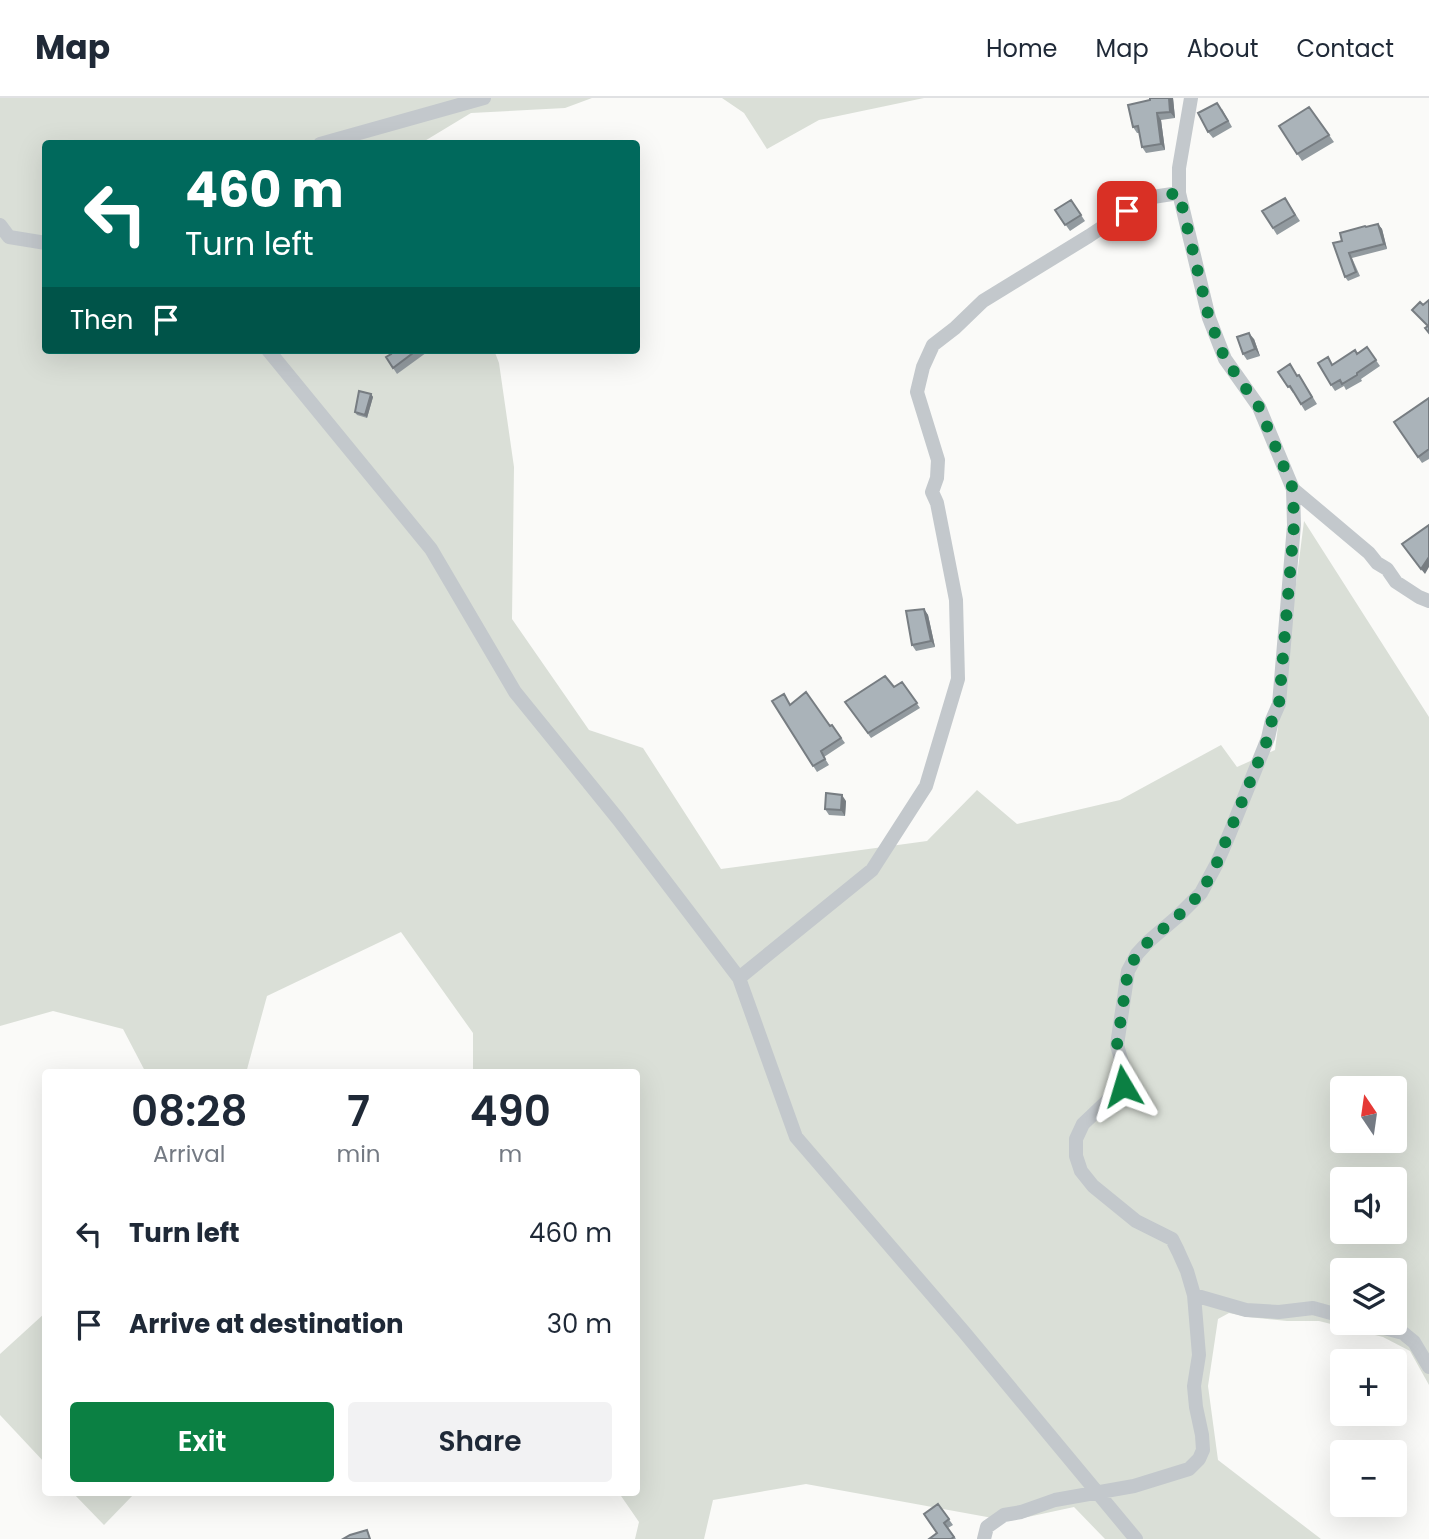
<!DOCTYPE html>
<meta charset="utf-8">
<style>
:root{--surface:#fff;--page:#f2f2f3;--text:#1f2937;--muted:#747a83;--line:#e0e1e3;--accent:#0b8043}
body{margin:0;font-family:Poppins,sans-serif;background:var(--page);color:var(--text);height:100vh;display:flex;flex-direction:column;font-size:26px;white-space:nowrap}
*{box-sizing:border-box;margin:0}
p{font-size:23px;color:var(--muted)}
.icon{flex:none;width:38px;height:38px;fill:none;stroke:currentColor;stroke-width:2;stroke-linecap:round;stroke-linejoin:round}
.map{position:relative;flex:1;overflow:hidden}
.side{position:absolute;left:42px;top:971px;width:598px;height:427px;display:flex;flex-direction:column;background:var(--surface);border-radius:7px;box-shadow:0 7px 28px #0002}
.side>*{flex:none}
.banner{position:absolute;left:42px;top:42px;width:598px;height:214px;border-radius:7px;box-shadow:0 7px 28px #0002;background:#00695c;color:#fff;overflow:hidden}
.needle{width:46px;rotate:347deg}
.fabs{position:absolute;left:1330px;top:978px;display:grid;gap:14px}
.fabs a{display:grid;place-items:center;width:77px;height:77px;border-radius:7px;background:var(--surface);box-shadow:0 7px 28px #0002;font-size:35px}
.pin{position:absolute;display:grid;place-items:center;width:60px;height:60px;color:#fff;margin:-30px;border-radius:14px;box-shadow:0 4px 10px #0006}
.me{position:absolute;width:77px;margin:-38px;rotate:353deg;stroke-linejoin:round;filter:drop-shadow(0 0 5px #0008)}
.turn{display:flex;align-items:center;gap:24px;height:147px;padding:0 28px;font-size:32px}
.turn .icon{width:91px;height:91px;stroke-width:2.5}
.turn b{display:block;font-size:49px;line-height:60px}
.then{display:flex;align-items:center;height:66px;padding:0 28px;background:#0003;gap:14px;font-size:26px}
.eta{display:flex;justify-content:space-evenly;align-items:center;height:119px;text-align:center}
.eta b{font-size:42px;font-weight:600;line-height:49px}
.primary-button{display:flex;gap:14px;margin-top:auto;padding:14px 28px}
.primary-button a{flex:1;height:80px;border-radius:7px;background:var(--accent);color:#fff;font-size:28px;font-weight:600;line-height:80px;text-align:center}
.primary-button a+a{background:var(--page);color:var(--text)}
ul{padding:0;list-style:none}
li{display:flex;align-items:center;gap:21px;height:91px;padding:0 28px}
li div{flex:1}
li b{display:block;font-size:26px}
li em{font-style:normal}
header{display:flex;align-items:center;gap:42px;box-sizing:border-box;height:98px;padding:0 35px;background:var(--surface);border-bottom:2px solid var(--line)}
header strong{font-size:33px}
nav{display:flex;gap:38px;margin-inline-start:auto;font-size:24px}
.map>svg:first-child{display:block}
.green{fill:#dadfd7;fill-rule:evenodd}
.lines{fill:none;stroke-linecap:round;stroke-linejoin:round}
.street{stroke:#c3c8cc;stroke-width:14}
.wall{fill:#929a9f}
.shaded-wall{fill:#777d82}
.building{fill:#aab3b9;stroke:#777d82;stroke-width:2}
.route{stroke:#0b8043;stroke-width:12;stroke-dasharray:0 21.6}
</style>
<header>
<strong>Map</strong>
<nav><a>Home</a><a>Map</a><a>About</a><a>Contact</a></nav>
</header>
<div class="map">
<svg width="1429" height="1441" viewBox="0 0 1429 1441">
<rect width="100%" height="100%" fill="#fafaf8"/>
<path class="green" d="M0 0H592L565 10 471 15 423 44V45L46 46V252H494L499 265 514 369 512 521 589 632 643 650 721 771 927 743 977 692 1017 726 1120 702 1221 647 1237 669 1275 652 1304 423 1429 619V1287L1410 1253 1383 1239 1319 1223H1287L1248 1219 1229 1215 1218 1221 1208 1288 1218 1362 1321 1441H1105L1074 1409 1009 1423 806 1386 713 1402 704 1441H635L639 1424 619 1395H637V975H473V935L401 834 267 898 246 975H146L123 931 53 913 0 928ZM1342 990H1395V1043H1342ZM1342 1082H1395V1134H1342ZM1342 1172H1395V1225H1342Z
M722 0H924L819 22 767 51 744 15Z
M45 1215V1365L0 1317V1256Z
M73 1395H135L104 1427Z"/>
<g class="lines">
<path class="street" d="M320 46 484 0
M0 127 9 139 46 145
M268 252 431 451 515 594 618 721 739 880 796 1039 964 1234 1136 1441
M1293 391 1369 455 1377 465 1387 471 1396 484 1419 499 1429 503
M739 880 872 772 926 688 958 581 956 502 937 405 932 394 937 380 938 362 917 294 923 269 933 247 955 230 983 203 1089 138 1146 100 1179 95
M1194 1197 1246 1212 1279 1214 1313 1210 1342 1218
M1366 1225 1403 1235 1414 1244 1429 1269
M984 1441 987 1429 1004 1417 1021 1414 1055 1402 1134 1388 1189 1371 1199 1361 1203 1352 1202 1337 1196 1309 1194 1288 1199 1257 1194 1197 1187 1173 1178 1153 1172 1141 1136 1123 1093 1088 1081 1073 1076 1058V1041L1083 1026 1123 988 1124 972 1117 947 1128 873 1137 856 1149 843 1177 819 1201 795 1216 767 1229 737 1268 640 1272 622 1279 606 1294 427 1293 391 1259 309 1225 261 1209 220 1179 95V70L1191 0"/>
</g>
<path class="wall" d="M1173 0 1175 20 1161 22 1165 52 1146 55 1142 49 1139 35H1137L1133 29Z
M1309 9 1334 44 1302 63 1279 28Z
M1222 11 1232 29 1213 40 1208 34Z
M1285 100 1300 123 1277 137 1262 113Z
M1071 102 1085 123 1070 133 1055 112Z
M1378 126 1382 131 1387 151 1352 160 1360 178 1348 183 1345 179 1342 143 1367 129Z
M1254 241 1260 258 1247 262 1243 256Z
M1367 249 1380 268 1361 281 1362 283 1346 292 1344 288 1335 293 1331 287 1333 267 1357 256Z
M389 252H430L397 276 386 259 391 256Z
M1278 274 1298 277 1303 283 1317 306 1305 313 1294 295H1293Z
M371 296 373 299 367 320 357 317 355 314Z
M1429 300V361L1422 365 1394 324Z
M924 511 928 517 935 549 916 553 912 547Z
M902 584 920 610 871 640 845 604 894 589Z
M772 603 791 606 830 628 832 627 845 645 824 659 829 667 817 674Z
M846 703 845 718 829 717 825 711Z
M938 1406 953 1427 948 1430 956 1441H929L937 1435Z"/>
<path class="shaded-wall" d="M1169 0H1173L1175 20 1170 14Z
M1157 15 1161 22 1165 52 1161 46Z
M1378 126 1382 131 1387 151 1384 146Z
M1249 235 1254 241 1260 258 1255 251Z
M371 296 373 299 367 320 365 317Z
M1429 459V469L1425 476 1421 471Z
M924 511 928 517 935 549 931 543Z
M842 697 846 703 845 718 841 712Z"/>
<path class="building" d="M1150 0H1169L1170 14 1157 15 1161 46 1142 49 1138 28 1133 29 1128 7 1150 2Z
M1217 5 1228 23 1208 34 1198 15Z
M1309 9 1329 37 1297 56 1279 28Z
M1285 100 1295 117 1273 130 1262 113Z
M1071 102 1081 117 1065 127 1055 112Z
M1378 126 1384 146 1349 155 1356 174 1345 179 1333 145 1342 143 1340 135 1365 128 1366 129Z
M1429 202V235L1425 230 1428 228 1412 212 1420 204 1423 207Z
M1249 235 1255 251 1243 256 1237 239Z
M1367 249 1376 262 1357 275V277L1342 286 1340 282 1331 287 1318 265 1328 259 1332 267 1355 252 1357 256Z
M389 252H417L393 270 386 259 391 256Z
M1290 266 1297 278 1299 277 1312 299 1301 306 1290 288 1288 289 1278 274Z
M359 293 371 296 365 317 355 314Z
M1429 300V351L1418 359 1394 324Z
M1429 427V459L1421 471 1402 446Z
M924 511 931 543 912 547 906 513Z
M885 578 894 589 902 584 917 605 868 635 845 604Z
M806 594 830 628 832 627 841 640 821 653 825 661 813 668 772 603 784 596 790 607Z
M826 695 842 697 841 712 825 711Z
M938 1406 949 1421 944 1425 954 1439 951 1441H929L937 1435 924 1416Z
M367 1432 370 1441H343L350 1437Z"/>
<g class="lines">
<path class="route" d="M1123 988 1124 972 1117 947 1128 873 1137 856 1149 843 1177 819 1201 795 1216 767 1268 640 1272 622 1279 606 1294 427 1293 391 1259 309 1225 261 1209 220 1179 95 1146 100 1127 113"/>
</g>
</svg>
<div class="fabs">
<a><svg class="needle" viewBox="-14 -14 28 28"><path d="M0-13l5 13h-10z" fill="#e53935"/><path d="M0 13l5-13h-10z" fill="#747a83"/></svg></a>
<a><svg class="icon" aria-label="sound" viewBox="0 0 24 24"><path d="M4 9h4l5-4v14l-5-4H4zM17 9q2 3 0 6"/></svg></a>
<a><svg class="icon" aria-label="layers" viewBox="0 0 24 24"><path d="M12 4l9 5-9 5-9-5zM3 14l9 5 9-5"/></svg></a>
<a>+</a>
<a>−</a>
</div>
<div class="pin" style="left:1127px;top:113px;background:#d93025"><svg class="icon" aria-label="arrive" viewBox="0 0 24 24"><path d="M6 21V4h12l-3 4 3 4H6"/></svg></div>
<svg class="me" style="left:1123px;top:988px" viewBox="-20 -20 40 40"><path d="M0-17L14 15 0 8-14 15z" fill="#0b8043" stroke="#fff" stroke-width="4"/></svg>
<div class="banner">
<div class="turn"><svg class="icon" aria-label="left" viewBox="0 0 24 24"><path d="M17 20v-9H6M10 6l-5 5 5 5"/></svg><div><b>460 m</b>Turn left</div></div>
<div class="then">Then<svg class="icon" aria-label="arrive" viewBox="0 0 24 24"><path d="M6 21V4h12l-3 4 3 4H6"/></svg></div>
</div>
<section class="side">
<div class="eta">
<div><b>08:28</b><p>Arrival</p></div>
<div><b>7</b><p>min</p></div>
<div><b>490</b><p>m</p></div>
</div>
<ul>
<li><svg class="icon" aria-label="left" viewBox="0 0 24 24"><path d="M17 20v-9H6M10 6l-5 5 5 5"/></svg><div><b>Turn left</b></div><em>460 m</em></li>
<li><svg class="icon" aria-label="arrive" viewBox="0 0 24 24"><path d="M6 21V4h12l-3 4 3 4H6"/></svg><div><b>Arrive at destination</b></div><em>30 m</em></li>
</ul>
<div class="primary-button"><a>Exit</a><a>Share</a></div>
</section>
</div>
